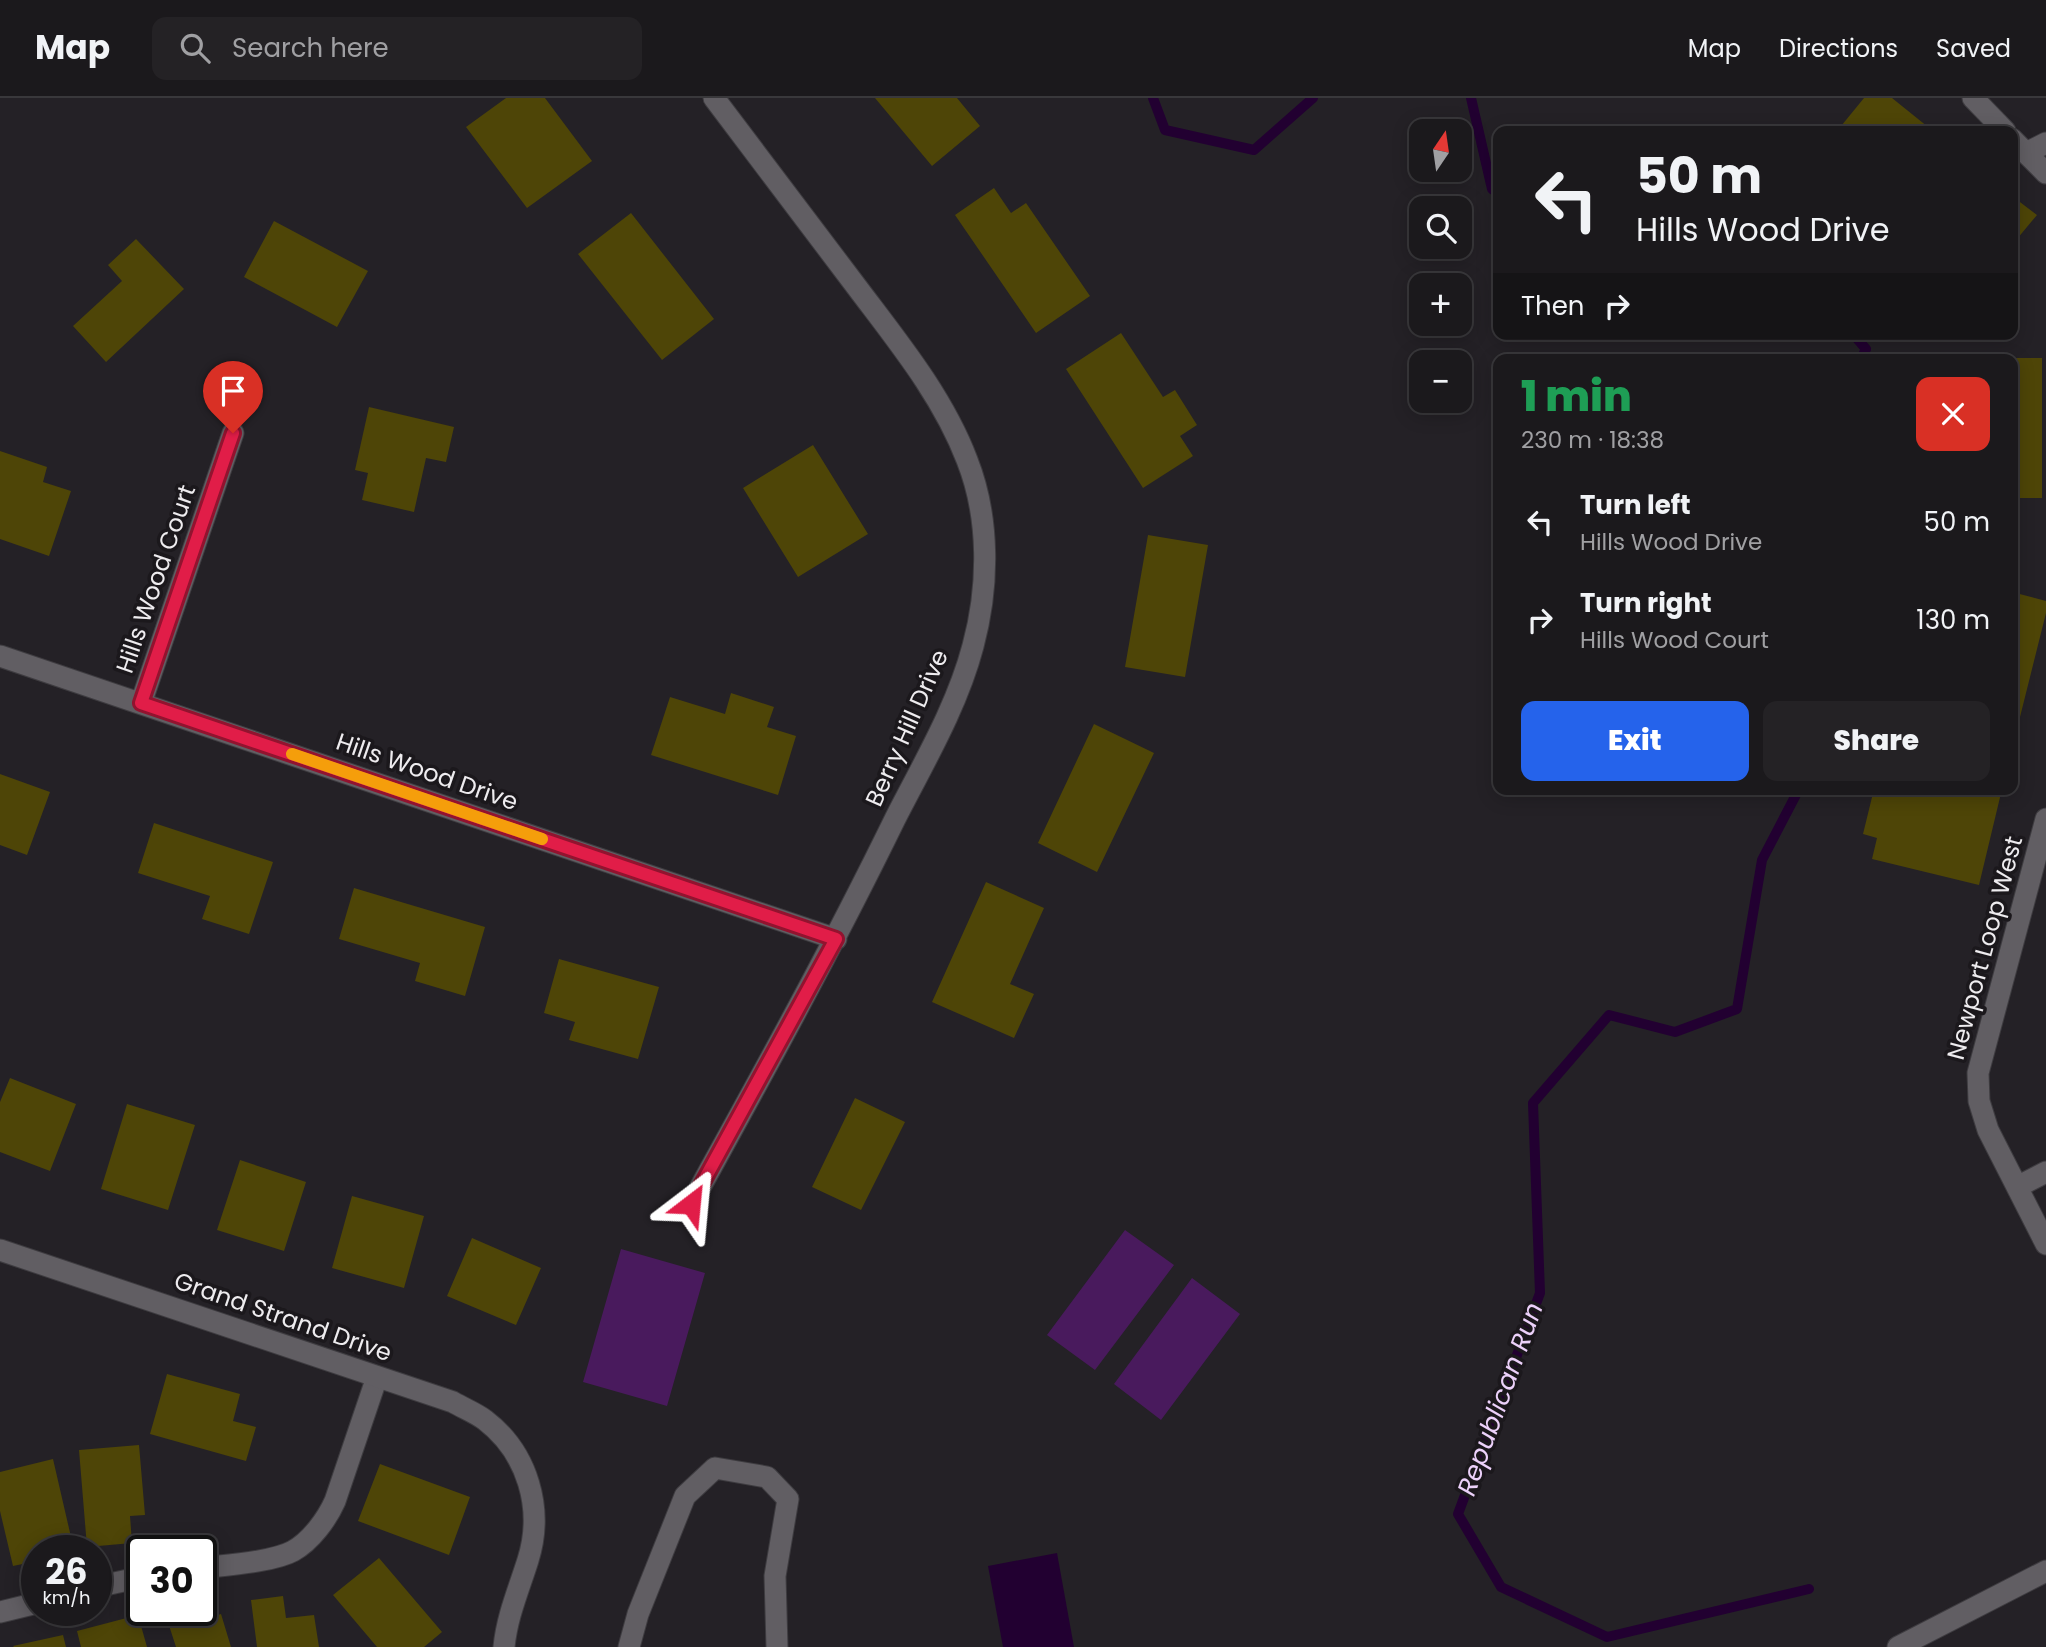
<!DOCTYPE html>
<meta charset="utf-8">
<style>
:root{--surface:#1b191c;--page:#242225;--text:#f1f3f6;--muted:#a0a0a3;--line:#39383b;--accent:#2563eb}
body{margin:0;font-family:Poppins,sans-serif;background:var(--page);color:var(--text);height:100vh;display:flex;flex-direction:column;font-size:26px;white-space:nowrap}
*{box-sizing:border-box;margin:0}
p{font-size:23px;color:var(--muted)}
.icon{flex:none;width:38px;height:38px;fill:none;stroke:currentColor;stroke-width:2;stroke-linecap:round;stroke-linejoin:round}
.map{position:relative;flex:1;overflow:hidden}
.side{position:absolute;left:1493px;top:256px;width:525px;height:441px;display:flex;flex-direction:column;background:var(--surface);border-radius:14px;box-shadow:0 4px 18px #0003,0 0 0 2px var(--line)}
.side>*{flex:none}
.top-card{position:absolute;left:1493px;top:28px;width:525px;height:214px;border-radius:14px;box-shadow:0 4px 18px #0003,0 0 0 2px var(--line);background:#1b191c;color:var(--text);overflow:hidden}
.needle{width:46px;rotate:13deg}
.buttons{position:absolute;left:1409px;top:21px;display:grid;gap:14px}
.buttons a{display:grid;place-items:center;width:63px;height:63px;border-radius:14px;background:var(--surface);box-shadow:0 4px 18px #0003,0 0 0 2px var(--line);font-size:35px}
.speed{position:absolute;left:21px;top:1437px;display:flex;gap:14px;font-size:35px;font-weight:700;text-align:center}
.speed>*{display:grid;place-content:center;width:91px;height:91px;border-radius:50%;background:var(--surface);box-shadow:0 4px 18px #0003,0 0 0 2px var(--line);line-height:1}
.speed small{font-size:18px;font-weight:400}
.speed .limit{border:4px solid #111;border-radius:10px;background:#fff;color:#111}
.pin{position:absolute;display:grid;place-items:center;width:60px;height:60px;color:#fff;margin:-72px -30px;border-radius:50% 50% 50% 0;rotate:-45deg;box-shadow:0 0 7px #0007}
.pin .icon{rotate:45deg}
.me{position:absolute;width:77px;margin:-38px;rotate:29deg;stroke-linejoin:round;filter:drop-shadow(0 0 5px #0008)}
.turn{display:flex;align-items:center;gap:24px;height:147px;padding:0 28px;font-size:32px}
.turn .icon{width:91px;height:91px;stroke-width:2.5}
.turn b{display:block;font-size:49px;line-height:60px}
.then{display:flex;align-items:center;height:66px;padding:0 28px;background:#0003;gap:14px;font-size:26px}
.round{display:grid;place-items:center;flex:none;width:74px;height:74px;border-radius:14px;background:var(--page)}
.overview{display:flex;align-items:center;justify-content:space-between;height:119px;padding:0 28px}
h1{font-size:42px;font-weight:800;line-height:52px;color:#1e9e55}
.action{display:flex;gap:14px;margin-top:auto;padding:14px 28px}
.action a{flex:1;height:80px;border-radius:14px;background:var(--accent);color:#fff;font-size:28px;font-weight:800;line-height:80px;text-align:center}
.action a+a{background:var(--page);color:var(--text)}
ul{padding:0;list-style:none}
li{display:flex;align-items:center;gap:21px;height:98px;padding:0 28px}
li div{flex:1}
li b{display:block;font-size:26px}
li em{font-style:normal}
header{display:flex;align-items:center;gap:42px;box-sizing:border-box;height:98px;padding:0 35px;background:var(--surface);border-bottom:2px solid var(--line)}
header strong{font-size:33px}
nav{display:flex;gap:38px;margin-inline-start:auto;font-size:24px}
.search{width:490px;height:63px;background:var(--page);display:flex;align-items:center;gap:18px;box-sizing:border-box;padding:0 24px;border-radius:14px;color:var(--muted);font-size:26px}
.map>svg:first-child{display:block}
.green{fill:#491a5d}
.water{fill:#220031}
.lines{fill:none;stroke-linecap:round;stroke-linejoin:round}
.stream{stroke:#220031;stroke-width:10}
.building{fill:#4e4507}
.lane-casing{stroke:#3e3c40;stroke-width:23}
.street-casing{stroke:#3e3c40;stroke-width:23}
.secondary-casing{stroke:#3e3c40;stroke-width:23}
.lane{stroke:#615e63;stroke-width:21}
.street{stroke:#615e63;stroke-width:21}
.secondary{stroke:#615e63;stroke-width:21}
.route-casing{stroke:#92132f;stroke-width:18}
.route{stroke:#e11d48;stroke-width:12}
.slow{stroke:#f59e0b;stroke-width:12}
.labels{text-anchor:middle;stroke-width:7;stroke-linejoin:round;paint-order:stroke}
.street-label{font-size:24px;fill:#eeecef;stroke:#1b181c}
.water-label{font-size:26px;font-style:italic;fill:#ecd1fa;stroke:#1b181c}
</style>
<header>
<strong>Map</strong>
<div class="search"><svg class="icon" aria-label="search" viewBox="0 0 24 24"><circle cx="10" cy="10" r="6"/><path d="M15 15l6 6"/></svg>Search here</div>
<nav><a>Map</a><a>Directions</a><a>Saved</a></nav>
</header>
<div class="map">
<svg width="2046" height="1549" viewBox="0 0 2046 1549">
<rect width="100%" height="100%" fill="#242126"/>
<path class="green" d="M1125 1132 1174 1167 1095 1272 1047 1237Z
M621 1151 705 1175 667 1308 583 1284Z
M1192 1180 1240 1216 1161 1322 1114 1286Z"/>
<path class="water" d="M1057 1455 1074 1549H1003L988 1468Z"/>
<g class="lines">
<path class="stream" d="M1153 0 1165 32 1254 52 1313 0
M1471 0 1492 91 1498 95
M1853 236 1866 251 1861 261
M1799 691 1762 762 1737 911 1675 934 1609 917 1533 1005 1540 1195 1458 1416 1501 1489 1607 1539 1809 1491"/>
</g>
<path class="building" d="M506 0H545L592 63 527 110 466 29Z
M875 0H957L980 28 932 68Z
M1864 0H1892L1933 33H1837Z
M994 90 1011 115 1026 105 1090 198 1036 235 955 117Z
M2012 98 2037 117 2012 147Z
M631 115 714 221 662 262 578 156Z
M274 123 368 173 337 229 244 179Z
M136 141 184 191 106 264 73 228 122 183 108 167Z
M1121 235 1163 299 1175 292 1197 327 1180 338 1193 358 1143 390 1066 271Z
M2012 260H2042V400H2012Z
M369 309 454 329 446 364 426 360 414 414 362 402 368 375 355 372Z
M813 347 868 436 798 479 743 390Z
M0 353 47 369 43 384 71 393 49 458 0 441Z
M1148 437 1208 447 1185 579 1125 569Z
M2012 494 2046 503V515L2015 639 2012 638Z
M731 595 774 609 767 629 796 638 778 697 651 657 670 599 725 616Z
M1094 626 1154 655 1097 774 1038 745Z
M0 676 50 694 27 757 0 747Z
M1874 691H2002L1979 787 1872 761 1877 740 1863 736Z
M154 725 273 764 249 836 202 821 210 798 138 775Z
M986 784 1044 810 1010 886 1034 896 1014 940 932 904Z
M354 790 485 829 465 898 415 883 420 865 339 841Z
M559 861 659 889 638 961 569 942 575 924 544 915Z
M10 980 76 1006 50 1073 0 1054V1004Z
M855 1000 905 1024 861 1112 812 1089Z
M127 1006 195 1027 168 1112 101 1091Z
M240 1062 306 1084 284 1153 217 1132Z
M352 1098 424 1118 404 1190 332 1170Z
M472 1140 541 1170 516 1227 447 1198Z
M167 1276 240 1296 233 1323 256 1329 246 1363 150 1336Z
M139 1347 145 1417 130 1418 132 1445 87 1449 79 1352Z
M53 1361 74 1452H37V1463L13 1468 0 1413V1374Z
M380 1366 470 1399 449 1457 358 1423Z
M379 1460 442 1534 424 1549H377L333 1497Z
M283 1498 286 1520 314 1517 319 1549H257L251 1502Z
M164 1512H202L205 1521 221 1516 231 1549H176Z
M138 1517 147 1549H81L77 1533Z
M63 1537 66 1549H14L13 1548Z"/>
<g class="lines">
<g class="lane-casing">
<path id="lane" d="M201 1470C225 1467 273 1464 293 1453 311 1443 327 1421 335 1403L377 1279
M96 1489 142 1479
M0 1514 37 1505
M629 1549 638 1516 685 1398 715 1370 767 1379 788 1401 775 1478 777 1549"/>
</g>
<g class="street-casing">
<path id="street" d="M1973 0 2005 33
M2012 41 2046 75
M2026 55 2046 45
M0 558 836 841
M141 605 233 335
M2046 721 1978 975 1979 1003 1988 1032 2046 1146
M2017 1089 2046 1074
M691 1106C761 979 831 852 895 721 923 666 957 609 973 548 989 489 990 420 967 362 943 299 899 245 859 192 810 128 762 64 714 0
M0 1152 453 1304C463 1310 476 1315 485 1322 528 1355 544 1411 528 1462 519 1491 507 1518 504 1549"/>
</g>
<g class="secondary-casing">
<path id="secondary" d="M1898 1549 2046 1473"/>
</g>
<use href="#lane" class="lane"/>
<use href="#street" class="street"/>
<use href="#secondary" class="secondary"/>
</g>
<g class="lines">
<g class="route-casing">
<path id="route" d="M233 335 141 605 836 841 691 1106"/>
</g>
<use href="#route" class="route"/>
<path class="slow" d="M292 656 542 741"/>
</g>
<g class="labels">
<g class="street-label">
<text transform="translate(156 481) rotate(-71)" y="8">Hills Wood Court</text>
<text transform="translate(907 630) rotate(-66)" y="8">Berry Hill Drive</text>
<text transform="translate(427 674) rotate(19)" y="8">Hills Wood Drive</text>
<text transform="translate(1985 850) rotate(-75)" y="8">Newport Loop West</text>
<text transform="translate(283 1219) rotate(19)" y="8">Grand Strand Drive</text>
</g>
<g class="water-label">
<text transform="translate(1500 1301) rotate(-70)" y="9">Republican Run</text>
</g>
</g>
</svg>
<div class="buttons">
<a><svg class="needle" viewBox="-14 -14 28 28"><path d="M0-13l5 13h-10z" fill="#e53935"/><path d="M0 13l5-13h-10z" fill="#a0a0a3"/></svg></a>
<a><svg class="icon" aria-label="search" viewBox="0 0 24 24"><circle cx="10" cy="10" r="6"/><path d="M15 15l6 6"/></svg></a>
<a>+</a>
<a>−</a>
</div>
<div class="speed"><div>26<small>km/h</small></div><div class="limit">30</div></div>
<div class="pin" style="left:233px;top:335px;background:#d93025"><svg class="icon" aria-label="arrive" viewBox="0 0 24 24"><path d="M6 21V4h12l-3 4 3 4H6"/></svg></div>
<svg class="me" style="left:691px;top:1106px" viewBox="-20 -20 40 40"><path d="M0-17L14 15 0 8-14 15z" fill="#e11d48" stroke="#fff" stroke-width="4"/></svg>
<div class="top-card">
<div class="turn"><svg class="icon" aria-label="left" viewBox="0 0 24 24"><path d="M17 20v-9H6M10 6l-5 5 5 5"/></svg><div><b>50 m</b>Hills Wood Drive</div></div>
<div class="then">Then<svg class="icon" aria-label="right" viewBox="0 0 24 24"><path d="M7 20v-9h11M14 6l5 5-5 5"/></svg></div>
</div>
<section class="side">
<div class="overview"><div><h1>1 min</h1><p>230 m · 18:38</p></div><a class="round" style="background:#d93025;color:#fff"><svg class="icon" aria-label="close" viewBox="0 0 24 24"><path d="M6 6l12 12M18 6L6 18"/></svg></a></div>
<ul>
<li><svg class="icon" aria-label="left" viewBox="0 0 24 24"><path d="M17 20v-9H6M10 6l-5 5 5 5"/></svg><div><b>Turn left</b><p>Hills Wood Drive</p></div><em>50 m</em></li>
<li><svg class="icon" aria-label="right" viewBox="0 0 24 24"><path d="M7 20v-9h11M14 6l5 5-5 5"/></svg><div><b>Turn right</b><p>Hills Wood Court</p></div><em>130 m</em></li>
</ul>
<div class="action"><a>Exit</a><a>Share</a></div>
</section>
</div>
